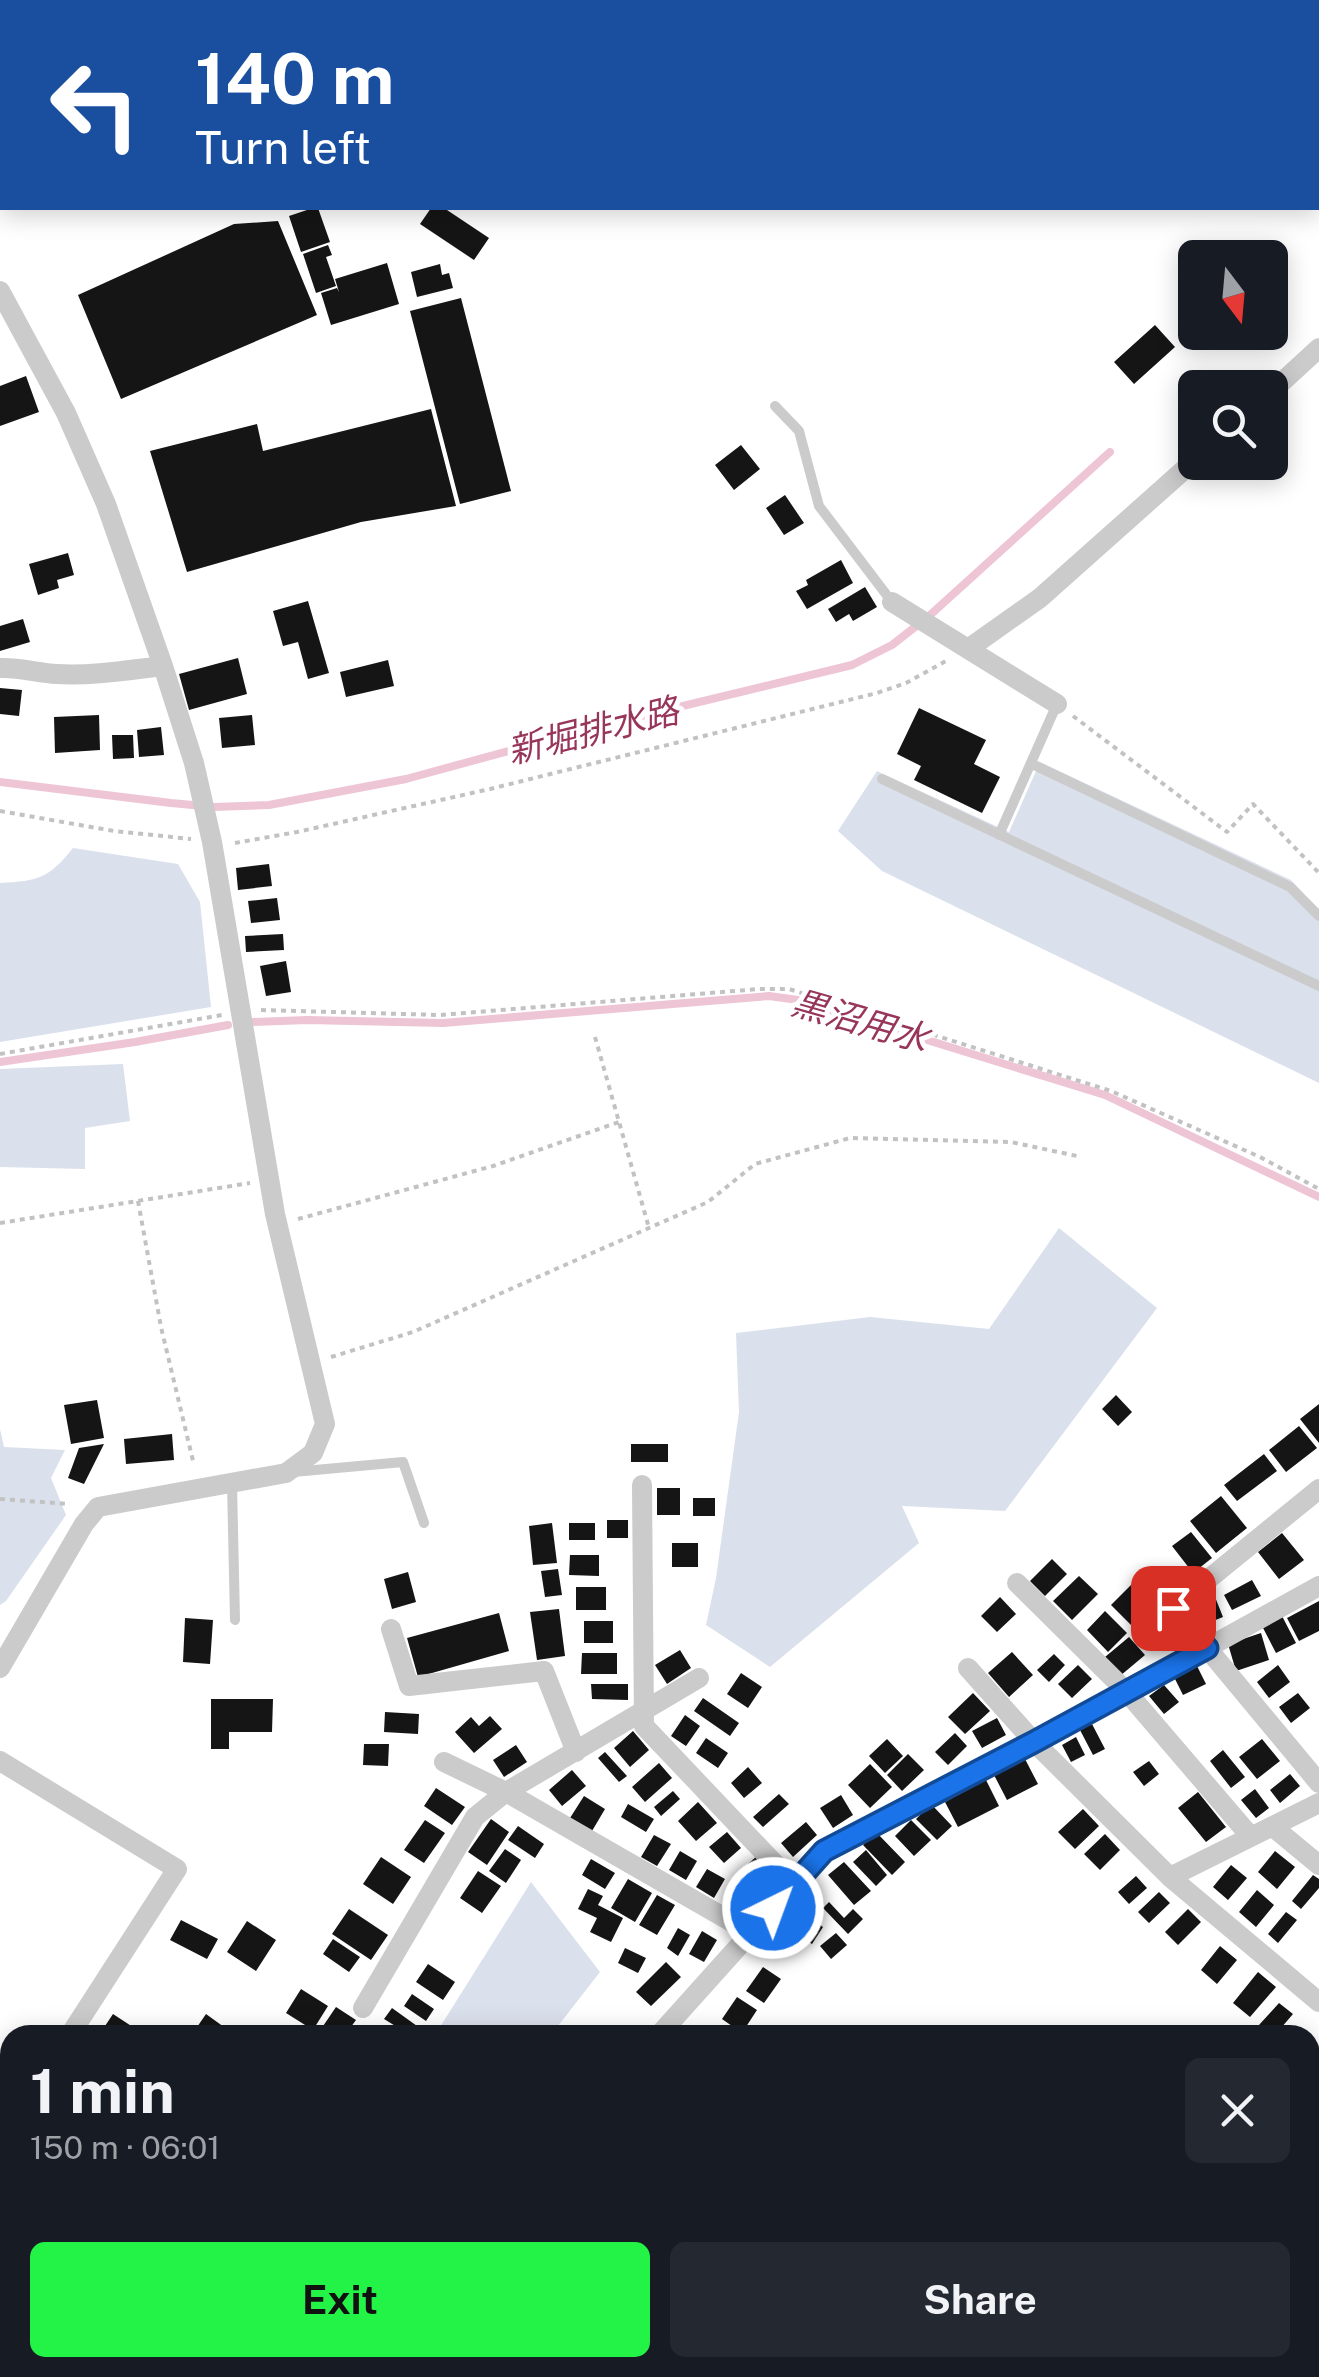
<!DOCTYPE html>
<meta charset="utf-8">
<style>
:root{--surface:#171b24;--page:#242831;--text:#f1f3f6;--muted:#9ea1a6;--accent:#23f346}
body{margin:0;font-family:"Public Sans","Noto Sans JP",sans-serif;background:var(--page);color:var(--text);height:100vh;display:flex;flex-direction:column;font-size:38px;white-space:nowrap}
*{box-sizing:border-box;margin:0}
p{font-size:32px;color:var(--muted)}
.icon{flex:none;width:55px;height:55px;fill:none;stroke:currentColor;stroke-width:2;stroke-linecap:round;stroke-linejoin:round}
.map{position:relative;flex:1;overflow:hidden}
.drawer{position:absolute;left:0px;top:2025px;width:1320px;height:352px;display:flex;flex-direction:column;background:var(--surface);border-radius:30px 30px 0 0;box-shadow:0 5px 25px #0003}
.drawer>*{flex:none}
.guide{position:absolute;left:0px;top:0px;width:1320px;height:210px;box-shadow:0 5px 25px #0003;background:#1a4fa0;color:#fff;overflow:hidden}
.needle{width:65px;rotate:164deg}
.fabs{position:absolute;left:1178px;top:240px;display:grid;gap:20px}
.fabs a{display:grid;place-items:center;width:110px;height:110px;border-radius:15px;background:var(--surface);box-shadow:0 5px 25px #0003;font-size:50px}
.pin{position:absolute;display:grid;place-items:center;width:85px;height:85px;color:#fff;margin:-42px;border-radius:20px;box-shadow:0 5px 15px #0006}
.me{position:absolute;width:110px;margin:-55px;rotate:42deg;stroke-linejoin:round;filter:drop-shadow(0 0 8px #0008)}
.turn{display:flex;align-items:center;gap:35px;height:210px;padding:0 30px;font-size:45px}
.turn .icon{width:130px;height:130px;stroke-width:2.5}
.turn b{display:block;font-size:70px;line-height:85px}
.round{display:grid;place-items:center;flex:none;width:105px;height:105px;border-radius:15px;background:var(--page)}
.head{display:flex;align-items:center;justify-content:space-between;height:170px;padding:0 30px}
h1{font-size:60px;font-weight:700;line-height:75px}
.button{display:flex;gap:20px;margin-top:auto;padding:20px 30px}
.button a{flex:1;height:115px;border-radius:15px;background:var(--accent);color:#111;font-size:40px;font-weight:700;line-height:115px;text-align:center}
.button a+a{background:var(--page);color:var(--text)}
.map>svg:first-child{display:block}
.green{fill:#dbe0ed}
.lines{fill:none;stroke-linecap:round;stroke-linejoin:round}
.stream{stroke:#eec5d4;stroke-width:8}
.building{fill:#151515}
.path{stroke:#c2c2c2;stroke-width:4;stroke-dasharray:5 5;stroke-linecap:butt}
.lane{stroke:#cbcbcb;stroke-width:10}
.street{stroke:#cbcbcb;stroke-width:20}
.route-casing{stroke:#114b97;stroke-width:25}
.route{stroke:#1a73e8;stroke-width:18}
.labels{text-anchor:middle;stroke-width:10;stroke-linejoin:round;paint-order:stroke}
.water-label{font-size:35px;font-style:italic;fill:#97365a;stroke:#fff}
</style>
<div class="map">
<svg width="1319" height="2377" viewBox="0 0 1319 2377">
<rect width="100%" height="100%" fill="#fff"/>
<path class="green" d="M1040 762 1291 880 1319 910V1083L882 871 838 831 877 771 1009 832Z
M73 848 178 864 200 902 211 1007 0 1042V883C39 881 49 878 73 848Z
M123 1064 130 1121 85 1128V1169L0 1167V1069Z
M1059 1228 1157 1308 1005 1511 902 1506 919 1543 770 1667 706 1625 716 1578 739 1412 736 1333 870 1317 989 1329Z
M0 1429 4 1447 65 1450 51 1478 66 1515 6 1601 0 1605Z
M531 1882 600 1972 551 2035H435Z"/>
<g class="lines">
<path class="stream" d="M0 782 171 803 214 807 269 805 406 779 600 726 852 665 892 645 929 616 1110 452
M251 1022 307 1020 443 1023 769 996 798 1000 1105 1095 1319 1197
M0 1062 135 1042 228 1025"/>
</g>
<path class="building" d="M313 208H318L330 242 301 252 289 216Z
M431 208H444L489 238 474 260 420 224Z
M278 221 317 315 121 399 78 295 234 224Z
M328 245 332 255 326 257 336 286 316 293 303 254Z
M387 263 399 304 331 325 321 293 337 288 339 292 335 279Z
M440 264 442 275 449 273 453 288 417 297 411 272Z
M461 298 511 491 460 504 410 311Z
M1155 325 1175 347 1134 384 1114 362Z
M26 376 39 412 0 426V386Z
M431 409 456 506 361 522 187 572 150 451 257 424 263 451Z
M741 445 760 469 734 490 715 465Z
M785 495 804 523 784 535 766 508Z
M68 553 74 575 57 580 59 588 38 595 29 564Z
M841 560 853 583 807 609 796 591 808 585 806 580Z
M865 587 877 607 853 621 849 614 836 622 828 609Z
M308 601 329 673 308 679 298 642 283 646 273 611Z
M23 619 30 642 0 651V626Z
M238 658 247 694 189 710 179 674Z
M388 660 394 686 346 697 340 672Z
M0 688 22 690 19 716 0 714Z
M919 708 986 740 974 764 1000 777 982 813 914 780 921 766 897 754Z
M99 715 100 750 55 753 54 717Z
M252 715 255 745 222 748 219 718Z
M161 727 164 755 139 757 137 730Z
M112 735H133L134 758 113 759Z
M269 864 272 886 238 890 236 868Z
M277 898 280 920 251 923 248 901Z
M283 934 284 950 246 952 245 936Z
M286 961 291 992 266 996 260 966Z
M1116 1395 1132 1412 1118 1426 1102 1409Z
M97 1400 104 1438 71 1444 64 1405Z
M1319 1404V1443L1300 1419Z
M1299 1426 1317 1448 1286 1472 1269 1450Z
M172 1434 174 1460 126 1464 124 1439Z
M104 1444 84 1484 68 1478 79 1448Z
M631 1444H668V1462H631Z
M1264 1454 1277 1471 1237 1501 1224 1485Z
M657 1488H680V1515H657Z
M1221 1496 1247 1528 1216 1553 1190 1521Z
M693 1498H715V1516H693Z
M607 1520H628V1538H607Z
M552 1523 557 1563 533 1565 529 1526Z
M569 1523H595V1540H569Z
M1191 1532 1212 1558 1193 1573 1172 1546Z
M1282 1533 1304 1560 1279 1579 1258 1552Z
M672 1543H698V1567H672Z
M570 1555H599V1576L569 1575Z
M1052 1559 1067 1574 1045 1596 1030 1581Z
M558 1569 562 1595 545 1597 541 1571Z
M408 1572 416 1602 392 1609 384 1579Z
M1079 1576 1098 1594 1072 1620 1053 1601Z
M1138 1578 1154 1594 1144 1603 1149 1608 1131 1625 1111 1605Z
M1252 1580 1261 1596 1232 1610 1224 1595Z
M576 1587H606V1610H576Z
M1213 1592 1223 1617 1198 1627 1188 1602Z
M1000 1597 1016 1614 997 1632 981 1616Z
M1319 1601V1631L1299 1641 1287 1618Z
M559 1609 565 1656 537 1660 530 1612Z
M1105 1611 1127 1633 1108 1652 1087 1630Z
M499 1613 509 1651 418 1677 407 1638Z
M1282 1616 1296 1643 1276 1653 1262 1626Z
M185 1618 213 1620 210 1664 183 1662Z
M584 1621H613V1643H584Z
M1154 1624 1166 1636 1151 1651 1139 1639Z
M1261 1633 1269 1660 1236 1671 1228 1644Z
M1129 1637 1145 1655 1120 1676 1105 1657Z
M680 1650 691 1668 667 1684 655 1665Z
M1012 1652 1033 1675 1009 1697 988 1673Z
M582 1653H617V1674H581Z
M1054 1654 1065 1665 1049 1682 1037 1670Z
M1078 1665 1092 1679 1072 1698 1058 1684Z
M1278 1665 1290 1682 1269 1698 1257 1682Z
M1197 1666 1206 1684 1183 1695 1174 1677Z
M741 1673 762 1687 748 1708 727 1694Z
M591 1684H628V1700L592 1699Z
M1164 1685 1179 1702 1164 1714 1149 1696Z
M973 1693 990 1711 965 1734 948 1717Z
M1298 1693 1310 1708 1291 1723 1279 1707Z
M703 1698 739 1723 730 1736 694 1711Z
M211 1699H273L272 1732H229V1749H211Z
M385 1712 419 1714 418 1734 384 1732Z
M685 1715 700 1726 686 1746 671 1736Z
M490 1716 502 1729 474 1753 455 1732 471 1717 479 1726Z
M997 1718 1006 1735 982 1748 972 1731Z
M1092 1724 1105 1749 1093 1755 1080 1730Z
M633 1731 649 1750 630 1767 614 1748Z
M955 1733 967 1746 948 1765 935 1752Z
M1076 1737 1085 1755 1071 1762 1062 1745Z
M706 1738 728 1753 718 1768 696 1753Z
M887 1739 903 1756 885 1773 869 1756Z
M1262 1739 1280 1761 1257 1779 1239 1757Z
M364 1744H389L388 1766 363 1765Z
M516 1745 527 1762 504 1777 493 1760Z
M1223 1750 1245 1777 1231 1788 1210 1761Z
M605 1752 627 1776 619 1782 598 1758Z
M908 1754 924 1770 902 1791 887 1775Z
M1025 1759 1038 1784 1007 1800 994 1775Z
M1149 1761 1159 1774 1144 1786 1133 1772Z
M659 1763 672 1778 645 1802 632 1787Z
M870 1764 892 1787 870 1808 848 1785Z
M748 1767 762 1783 744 1798 731 1783Z
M572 1770 586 1786 562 1806 549 1790Z
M1290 1774 1300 1786 1280 1803 1270 1790Z
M986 1780 999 1806 958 1827 945 1802Z
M436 1788 465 1807 452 1825 424 1806Z
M1255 1789 1269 1808 1256 1818 1241 1800Z
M673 1791 680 1799 661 1816 654 1807Z
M1198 1792 1226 1827 1206 1842 1178 1808Z
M779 1794 789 1804 763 1827 753 1817Z
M841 1795 853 1815 833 1828 820 1808Z
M584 1796 605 1809 592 1831 570 1818Z
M698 1802 717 1823 696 1841 678 1821Z
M628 1804 654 1819 646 1832 621 1817Z
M931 1804 952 1826 937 1840 916 1819Z
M1083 1809 1099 1826 1075 1849 1058 1832Z
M491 1819 509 1832 487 1865 468 1852Z
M425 1820 445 1833 424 1863 404 1850Z
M911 1820 931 1840 914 1856 895 1836Z
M806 1822 817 1835 793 1857 781 1843Z
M518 1826 544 1844 535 1858 508 1840Z
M727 1832 741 1848 724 1863 709 1847Z
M876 1832 905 1862 892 1875 863 1845Z
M1105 1834 1120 1850 1100 1870 1084 1854Z
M654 1835 671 1844 657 1866 641 1857Z
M505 1849 521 1860 506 1883 489 1871Z
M866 1850 887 1875 876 1886 853 1862Z
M680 1851 697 1861 686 1880 669 1870Z
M1275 1851 1295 1867 1277 1889 1258 1872Z
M757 1856 776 1878 759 1894 739 1872Z
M381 1857 411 1877 393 1904 363 1884Z
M591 1859 615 1873 605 1889 582 1875Z
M844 1862 871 1891 854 1905 828 1875Z
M1231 1865 1247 1878 1228 1900 1213 1887Z
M707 1869 725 1879 714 1898 696 1887Z
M478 1871 501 1886 482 1913 460 1898Z
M1313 1875 1319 1879V1888L1301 1909 1292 1901Z
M1136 1876 1147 1888 1129 1904 1118 1892Z
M628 1879 652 1893 635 1922 611 1908Z
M745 1888 757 1902 742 1914 730 1901Z
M588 1889 603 1896 598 1905 623 1918 611 1942 590 1932 597 1918 578 1909Z
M1257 1890 1274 1905 1256 1927 1239 1912Z
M1159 1892 1170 1903 1149 1923 1138 1912Z
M657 1895 675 1905 657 1935 639 1925Z
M829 1902 844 1918 853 1909 863 1919 848 1934 823 1908Z
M349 1909 388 1935 371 1960 332 1934Z
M1188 1909 1201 1922 1178 1945 1165 1932Z
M798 1910 823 1927 812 1944 787 1927Z
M1286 1912 1297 1920 1278 1943 1268 1934Z
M181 1920 218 1939 207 1959 170 1940Z
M247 1921 276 1940 256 1971 227 1952Z
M678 1928 690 1935 678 1956 667 1948Z
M702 1931 717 1940 704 1962 689 1954Z
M836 1933 847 1945 831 1959 820 1946Z
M333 1939 360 1957 349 1972 323 1954Z
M1220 1946 1237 1960 1217 1984 1201 1970Z
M625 1948 646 1958 638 1973 618 1963Z
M666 1962 681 1977 651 2006 636 1992Z
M428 1964 455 1982 443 2000 416 1982Z
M763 1967 781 1979 764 2003 746 1991Z
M1258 1972 1276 1987 1250 2017 1233 2003Z
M301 1989 328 2006 313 2030 286 2013Z
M412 1994 434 2009 426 2021 404 2006Z
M737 1997 757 2010 742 2033 722 2019Z
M1279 2003 1293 2014 1275 2035H1271L1259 2025Z
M336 2007 356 2020 345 2035H317Z
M392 2008 417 2026 410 2035 384 2019Z
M113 2014 145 2035H112L103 2029Z
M206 2014 235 2035H181L186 2029 193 2033Z"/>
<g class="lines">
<path class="path" d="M1073 716 1227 832 1253 804 1319 873
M0 811 114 831 191 839
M235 843 297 832 490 789 877 693 906 683 946 661
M261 1010 440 1015 759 989H789L1111 1091 1260 1157 1319 1189
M595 1037 649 1228
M0 1054 222 1015
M138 1201 161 1327 194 1465
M298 1219 493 1166 619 1122
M0 1223 250 1183
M331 1357 413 1332 708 1202 755 1164 850 1138 1011 1142 1077 1156
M0 1499 70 1504"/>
<path class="lane" d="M775 406 799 431 819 506 892 602
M1032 764 1290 887 1319 916
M882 779 1319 986
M999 835 1057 704
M293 1472 403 1462 424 1523
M232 1483 235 1620"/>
<path class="street" d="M123 2 126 0
M0 99 2 97
M0 291 66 413 106 504 163 666 194 763 212 842 275 1214 325 1424 313 1453 286 1473 98 1507 84 1524 0 1668
M1270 393 1319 348
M892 602 1057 704
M968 649 1040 598 1195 460
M0 668C19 667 38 673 57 674 92 676 128 670 163 666
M642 1485 644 1726 794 1884
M1319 1489 1173 1608 1207 1648 1319 1586
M1017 1583 1126 1691 1251 1837
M391 1629 409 1686 544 1671 576 1752
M968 1668 1034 1742 1170 1877 1319 2002
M0 1761 177 1869 70 2035
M444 1762 506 1792 751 1933
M1273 1827 1319 1865
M1170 1877 1319 1803
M363 2008 475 1817 506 1792 699 1678
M659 2035 824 1851 1034 1742 1207 1648 1319 1783
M0 2097 10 2103
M0 2142 10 2128
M1039 2368 1051 2377
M606 2377 612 2368
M819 2377 825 2368"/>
</g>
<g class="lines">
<g class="route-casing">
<path id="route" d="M773 1908 824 1851 1034 1742 1207 1648 1173 1608"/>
</g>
<use href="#route" class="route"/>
</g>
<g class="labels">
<g class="water-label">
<text transform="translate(593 731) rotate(-14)" y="12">新堀排水路</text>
<text transform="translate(860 1021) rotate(16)" y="12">黒沼用水</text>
</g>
</g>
</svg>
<div class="fabs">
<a><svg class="needle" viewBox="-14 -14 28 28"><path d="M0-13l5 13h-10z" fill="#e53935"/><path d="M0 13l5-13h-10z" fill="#9ea1a6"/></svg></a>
<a><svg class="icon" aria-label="search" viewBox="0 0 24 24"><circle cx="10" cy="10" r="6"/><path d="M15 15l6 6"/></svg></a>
</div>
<div class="pin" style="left:1173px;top:1608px;background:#d93025"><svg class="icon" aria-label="arrive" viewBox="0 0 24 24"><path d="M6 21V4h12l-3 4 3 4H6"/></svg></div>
<svg class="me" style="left:773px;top:1908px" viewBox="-20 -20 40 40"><circle r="17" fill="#1a73e8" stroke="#fff" stroke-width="3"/><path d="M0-11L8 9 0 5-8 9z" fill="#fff"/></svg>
<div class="guide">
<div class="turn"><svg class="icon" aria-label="left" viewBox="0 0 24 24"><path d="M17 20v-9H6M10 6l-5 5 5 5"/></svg><div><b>140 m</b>Turn left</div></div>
</div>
<section class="drawer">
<div class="head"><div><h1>1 min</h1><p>150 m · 06:01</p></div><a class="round"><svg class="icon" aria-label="close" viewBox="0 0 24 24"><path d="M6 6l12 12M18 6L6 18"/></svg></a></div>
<div class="button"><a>Exit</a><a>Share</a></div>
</section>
</div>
